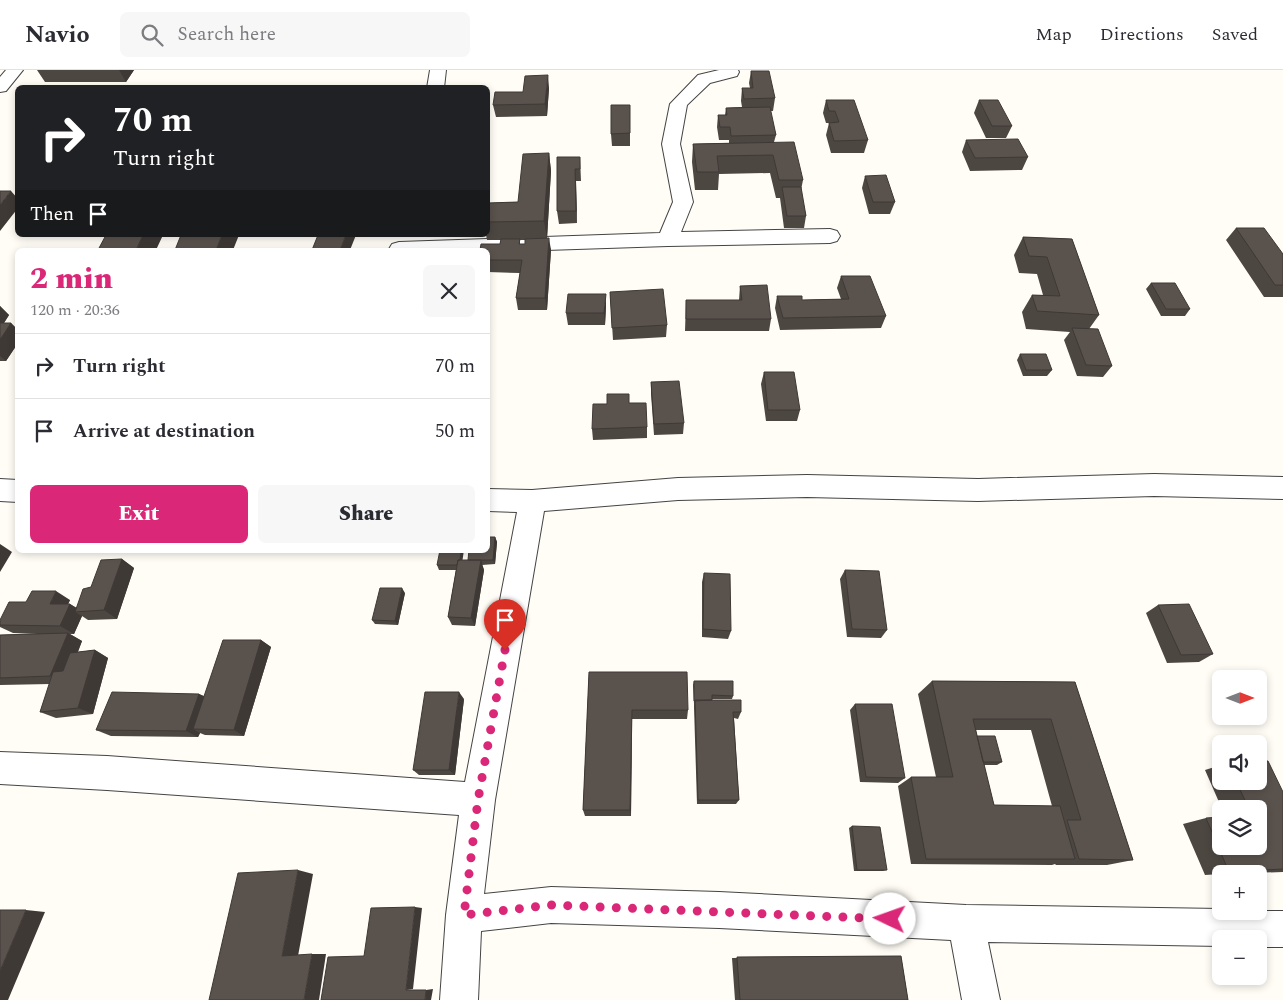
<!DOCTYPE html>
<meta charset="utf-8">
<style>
:root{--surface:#fff;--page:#f7f7f7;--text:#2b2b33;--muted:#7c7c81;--line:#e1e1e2;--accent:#db2777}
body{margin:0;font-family:Spectral,serif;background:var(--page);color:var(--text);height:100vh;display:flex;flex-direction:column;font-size:19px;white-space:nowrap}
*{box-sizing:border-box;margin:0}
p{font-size:16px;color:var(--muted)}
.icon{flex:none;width:28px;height:28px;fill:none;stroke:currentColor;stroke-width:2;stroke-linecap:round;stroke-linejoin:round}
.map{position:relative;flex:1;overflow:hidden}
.sheet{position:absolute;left:15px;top:178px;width:475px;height:305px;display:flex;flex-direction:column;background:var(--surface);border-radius:8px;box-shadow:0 2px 8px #0003}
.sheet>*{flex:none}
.banner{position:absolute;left:15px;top:15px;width:475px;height:152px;border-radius:8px;box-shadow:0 2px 8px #0003;background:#202124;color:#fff;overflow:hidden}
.needle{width:32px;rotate:90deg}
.tools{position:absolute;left:1212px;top:600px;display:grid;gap:10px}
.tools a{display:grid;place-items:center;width:55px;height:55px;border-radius:8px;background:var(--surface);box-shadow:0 2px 8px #0003;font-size:25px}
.pin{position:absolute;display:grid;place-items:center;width:42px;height:42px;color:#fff;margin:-51px -21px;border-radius:50% 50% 50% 0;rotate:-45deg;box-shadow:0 0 5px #0007}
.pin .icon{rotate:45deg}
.me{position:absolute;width:55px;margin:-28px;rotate:273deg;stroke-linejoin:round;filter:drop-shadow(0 0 4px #0008)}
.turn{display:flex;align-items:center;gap:18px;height:105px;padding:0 15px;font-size:22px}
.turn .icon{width:65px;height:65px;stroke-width:2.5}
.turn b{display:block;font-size:35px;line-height:42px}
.then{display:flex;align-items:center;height:48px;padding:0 15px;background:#0003;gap:10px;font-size:19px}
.round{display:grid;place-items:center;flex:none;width:52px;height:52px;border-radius:8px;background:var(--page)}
.headline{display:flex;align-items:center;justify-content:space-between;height:85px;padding:0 15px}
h1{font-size:30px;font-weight:800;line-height:38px;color:var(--accent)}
.primary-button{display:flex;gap:10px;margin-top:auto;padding:10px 15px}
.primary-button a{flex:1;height:58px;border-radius:8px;background:var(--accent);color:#fff;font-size:20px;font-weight:800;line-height:58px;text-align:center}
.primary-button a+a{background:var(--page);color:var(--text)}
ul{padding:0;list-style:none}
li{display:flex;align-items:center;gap:15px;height:65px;padding:0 15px;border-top:1px solid var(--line)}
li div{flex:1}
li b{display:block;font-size:19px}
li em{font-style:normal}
header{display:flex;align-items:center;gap:30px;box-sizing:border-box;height:70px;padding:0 25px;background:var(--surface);border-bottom:1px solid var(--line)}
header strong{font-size:24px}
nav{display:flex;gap:28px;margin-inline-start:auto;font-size:18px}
.search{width:350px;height:45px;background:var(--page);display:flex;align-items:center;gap:12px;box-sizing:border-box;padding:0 18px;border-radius:8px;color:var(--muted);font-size:19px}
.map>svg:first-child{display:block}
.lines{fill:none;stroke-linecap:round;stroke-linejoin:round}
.minor-casing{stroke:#444;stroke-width:2}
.minor{fill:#fff;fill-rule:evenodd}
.wall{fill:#4d4742;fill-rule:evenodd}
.shaded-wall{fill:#3f3936}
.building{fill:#5a524d;stroke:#3f3936}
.route{stroke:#db2777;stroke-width:9;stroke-dasharray:0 16.2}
</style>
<header>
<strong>Navio</strong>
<div class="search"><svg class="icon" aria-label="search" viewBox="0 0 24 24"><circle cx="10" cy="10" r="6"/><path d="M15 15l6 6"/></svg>Search here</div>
<nav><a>Map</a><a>Directions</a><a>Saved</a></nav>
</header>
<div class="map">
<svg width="1283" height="930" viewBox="0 0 1283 930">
<rect width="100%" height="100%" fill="#fffdf5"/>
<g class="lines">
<g class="minor-casing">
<path id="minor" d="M6 0H23L6 21 0 22V7Z
M430 0H446L444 18H427Z
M719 0H738L739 2 737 6 710 13 687 35 680 74 693 132 681 162 830 159 837 161 840 166 837 171 830 173 668 176 488 182V180L389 179 392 174 399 172 660 163 673 132 662 74 670 34 698 5Z
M1154 404 1283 407V429L1154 426 978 431 807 427 678 430 544 441 495 730 484 824 551 817 719 822 966 835 1221 839V841H1283V877H1259V869H1221V876L988 872 1000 930H962L951 870 719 858 551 853 481 861 478 930H440L446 845 459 745 107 720 0 714V682L107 686 465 712 517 442 488 441V419L532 420 678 408 807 405 978 409Z
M0 409 18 410V432L0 431Z"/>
</g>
<use href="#minor" class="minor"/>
</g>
<path class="wall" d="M37 0H134L126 12H45Z
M751 1 775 28 773 41H770L776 65 774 72 803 110 801 120 806 146 804 158H784L780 128H776L770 103 719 104 718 120H695L692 92 693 74 729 73V70H719L717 57 718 45H725L726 38 742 37 741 31 742 18H750L749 13Z
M549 18 547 46 496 47 493 35 523 22Z
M826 30 868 70 864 83H831L826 65 829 53H826L823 43Z
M979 30 1012 56 1006 68H986L974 43Z
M630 35V76H612L611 64Z
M966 70 1028 87 1022 100 970 101 962 82Z
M549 83 551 101 547 168 551 180 547 240H518L516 228 520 203 488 202V180L500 174 501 170H487L486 165H488V133L518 132ZM520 170H525V174H520Z
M580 87 581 111H576L577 153 559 154 557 141Z
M865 106 895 132 890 144H869L862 118Z
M1236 158 1283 184V227H1264L1226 170Z
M1023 167 1072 169 1099 245 1089 259 1112 296 1103 307 1077 306 1064 270 1070 262 1026 259 1022 242 1032 225H1043L1037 204 1019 203 1014 185Z
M841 206 886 246 881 258 780 260 775 238 777 226 802 230 841 229 837 218Z
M1151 213 1190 239 1185 246H1161L1146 219Z
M740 216 771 249 769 261H685L686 230H739Z
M610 222 667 255 666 267 613 270Z
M0 236 9 245 4 253H11L18 260V273L6 291H0Z
M606 236 605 255H568L566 243Z
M1020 284 1052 300 1047 306H1023L1017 290Z
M764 302 800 340 797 351H766L761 314Z
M651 312 684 353 683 364 654 365 651 324Z
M629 333 647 357V368L593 370 592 359Z
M495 467 497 472 495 494 482 495 484 500 475 556 452 555 448 547 456 500H439L437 495 462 490H468Z
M122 489 134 498 117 549 88 550 82 546 74 564H70L82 571 78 582 95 580 108 588 93 644 56 648 40 642 50 614 0 615V565L38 564 13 563 0 557V550L26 532 70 530 68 534H70L76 538 91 517Z
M845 500 887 560 881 568 847 567 840 509Z
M704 503 731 561 728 569 702 567V512Z
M405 523 398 555 375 554 372 550Z
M1158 535 1213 584 1199 592 1167 593 1146 543Z
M261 570 271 577 244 666 205 665 200 663 198 667 111 666 96 660 199 624 204 626Z
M589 602 688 640 687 649H632L631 746H585L583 740Z
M694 611 733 626 732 629H712V630L741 642 738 649 734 648 739 730 736 734H697L694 637V634L693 615Z
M932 611 1075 612 1133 790 1107 795H1056L1055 794 1052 795 911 794 898 716 911 707H936L918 624ZM976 660H1031L1052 736 994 735 984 695H997L1002 692 977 666Z
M464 629 455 705H419L413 700Z
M855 634 905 708 898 713 860 712 850 640Z
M1221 695V711H1259L1283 722V802L1221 804 1205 805 1183 754 1206 748 1221 776 1259 739H1222L1205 700Z
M852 756 887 800 883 801H854L849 758Z
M901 886 908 930H735L732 888Z"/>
<path class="shaded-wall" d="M119 0H134L126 12Z
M548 5 549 18 547 46 545 34Z
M549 83 551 101 547 169 544 151Z
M575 99 576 111 577 153 576 141Z
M11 121 18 129V138L0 161V135Z
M143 165H163L156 180H136Z
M222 165H239L233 180H216Z
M346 165H356L350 180H340Z
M549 168 551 180 547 240 545 228Z
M606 224V236L605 255 604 243Z
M0 236 9 245 0 259Z
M11 253 18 260V273L6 291 0 286V270Z
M495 467 497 472 495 494 493 490Z
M0 474 12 482 0 502Z
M461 480H464L461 500 459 495Z
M122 489 134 498 117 549 104 540Z
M481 490 484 500 475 556 471 548Z
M402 518 405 523 398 555 395 551Z
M56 521 70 530 64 543 50 534Z
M70 534 82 541 75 542 82 546 74 564 60 556Z
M68 563 82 571 65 613 50 606Z
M261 570 271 577 244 666 234 660Z
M95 580 108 588 93 644 78 638Z
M459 622 464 629 455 705 449 700Z
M199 624 211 630 193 659 200 663 198 667 186 661Z
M632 640V649L631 746 630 740Z
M298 800 313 804 298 886H282Z
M415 837 422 838 413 919 406 920Z
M26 840 45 842 8 930H0V901Z
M312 884H326L319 930H304Z
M433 919 431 930H425L426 920Z"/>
<path class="building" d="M751 1H769L775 28 744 29 742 18H753Z
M548 5 545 34 493 35 495 22H523L525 6Z
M826 30H854L868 70 834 71 829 53 839 52 835 41H829Z
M979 30H998L1012 56H992Z
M611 35H630V63L611 64Z
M770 37 776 65 731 66 730 57H720L718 45H727L726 38Z
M1018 69 1028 87 975 88 966 70Z
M794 72 803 110H779L773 85 717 86 719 102H697L693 74Z
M549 83 544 151 488 152V133L518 132 523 84Z
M557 87H580V99H575L576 141H557Z
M886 105 895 132H873L865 106Z
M782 117H801L806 146H787Z
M0 121H11L0 135Z
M1236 158H1264L1283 184V215H1275Z
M106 165H143L136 180H98Z
M181 165H222L216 180H175Z
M318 165H346L340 180H312Z
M1023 167 1072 169 1099 245 1037 241 1032 225 1060 226 1047 187 1029 186Z
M549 168 545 228H516L522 190H488V180H480L481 174H500L501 169H520L519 174H525V169Z
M841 206H870L886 246 783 248 777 226H802V230L849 229Z
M1151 213H1175L1190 239H1166Z
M767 215 771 249H686V230H742L740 216Z
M663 219 667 255 612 258 610 222Z
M568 224H606L604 243H566Z
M0 253H11L0 270Z
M1072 258 1098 259 1112 296 1086 295Z
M1020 284H1046L1052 300H1026Z
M764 302H794L800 340H768Z
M679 311 684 353 654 354 651 312Z
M607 324H629V333H646L647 357 592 359 593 334H607Z
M488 467H495L493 490H468L469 480H488Z
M440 480H461L460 490H458L457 495H437Z
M122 489 104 540 75 542 83 519 91 517 101 490Z
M458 490H481L471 548 448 547Z
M845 500 879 501 887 560 852 559Z
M704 503 730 504 731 561 703 559Z
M380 518H402L395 551 372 550Z
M32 521H56L50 534H70L60 556 0 555V550L9 532H26Z
M1189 534 1213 584 1181 585 1158 535Z
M68 563 50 606 0 608V565Z
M223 570H261L234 660 193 659Z
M95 580 78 638 40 642 53 602 63 601 70 583Z
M589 602H687L688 640H632L630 740H583Z
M694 611H733V626L712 625V630L694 631Z
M932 611 1075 612 1133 790 1079 789 1067 750H1081L1051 649H973L994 735 1060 736 1075 789H926L911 707H953Z
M112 622 199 624 186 661 96 660Z
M425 622H459L449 700H413Z
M695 630H741V642H733L739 730H698Z
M855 634H892L905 708 866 707Z
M977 666H995L1002 692H983Z
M1259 691H1268L1283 722V799L1229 802 1206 748 1221 747V776H1259V739H1249L1236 711H1259Z
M852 756 880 757 887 800H857Z
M298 800 282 886 312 884 304 930H209L238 803Z
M415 837 406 920H426L425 930H321L328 887 364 886 371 838Z
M0 840H26L0 901Z
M901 886 908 930H740L737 887Z"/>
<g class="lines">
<path class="route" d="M505 580 478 730 464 845 551 835 890 849"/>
</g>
</svg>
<div class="tools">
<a><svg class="needle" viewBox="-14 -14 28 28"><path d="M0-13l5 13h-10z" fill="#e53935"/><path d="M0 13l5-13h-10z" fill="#7c7c81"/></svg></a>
<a><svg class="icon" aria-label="sound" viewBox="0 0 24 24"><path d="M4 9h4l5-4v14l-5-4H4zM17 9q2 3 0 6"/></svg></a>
<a><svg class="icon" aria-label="layers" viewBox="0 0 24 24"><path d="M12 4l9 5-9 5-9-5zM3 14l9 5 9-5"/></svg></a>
<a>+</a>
<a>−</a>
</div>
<div class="pin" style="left:505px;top:580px;background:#d93025"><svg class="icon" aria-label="arrive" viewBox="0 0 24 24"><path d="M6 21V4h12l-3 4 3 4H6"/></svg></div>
<svg class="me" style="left:890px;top:849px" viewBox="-20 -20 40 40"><circle r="19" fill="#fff"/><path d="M0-13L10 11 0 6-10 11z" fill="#db2777"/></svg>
<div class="banner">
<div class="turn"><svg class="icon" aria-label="right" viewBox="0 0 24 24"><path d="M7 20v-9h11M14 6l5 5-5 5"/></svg><div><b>70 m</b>Turn right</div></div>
<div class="then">Then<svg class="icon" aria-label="arrive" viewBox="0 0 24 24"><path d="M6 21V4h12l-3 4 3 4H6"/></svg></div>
</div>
<section class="sheet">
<div class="headline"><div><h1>2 min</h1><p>120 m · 20:36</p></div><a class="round"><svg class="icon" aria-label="close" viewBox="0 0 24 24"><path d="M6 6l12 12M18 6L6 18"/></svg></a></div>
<ul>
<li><svg class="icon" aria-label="right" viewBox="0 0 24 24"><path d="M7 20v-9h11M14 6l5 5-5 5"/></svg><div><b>Turn right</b></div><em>70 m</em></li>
<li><svg class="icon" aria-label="arrive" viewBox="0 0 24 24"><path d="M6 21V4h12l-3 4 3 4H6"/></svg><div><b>Arrive at destination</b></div><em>50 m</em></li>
</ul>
<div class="primary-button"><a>Exit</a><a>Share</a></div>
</section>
</div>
